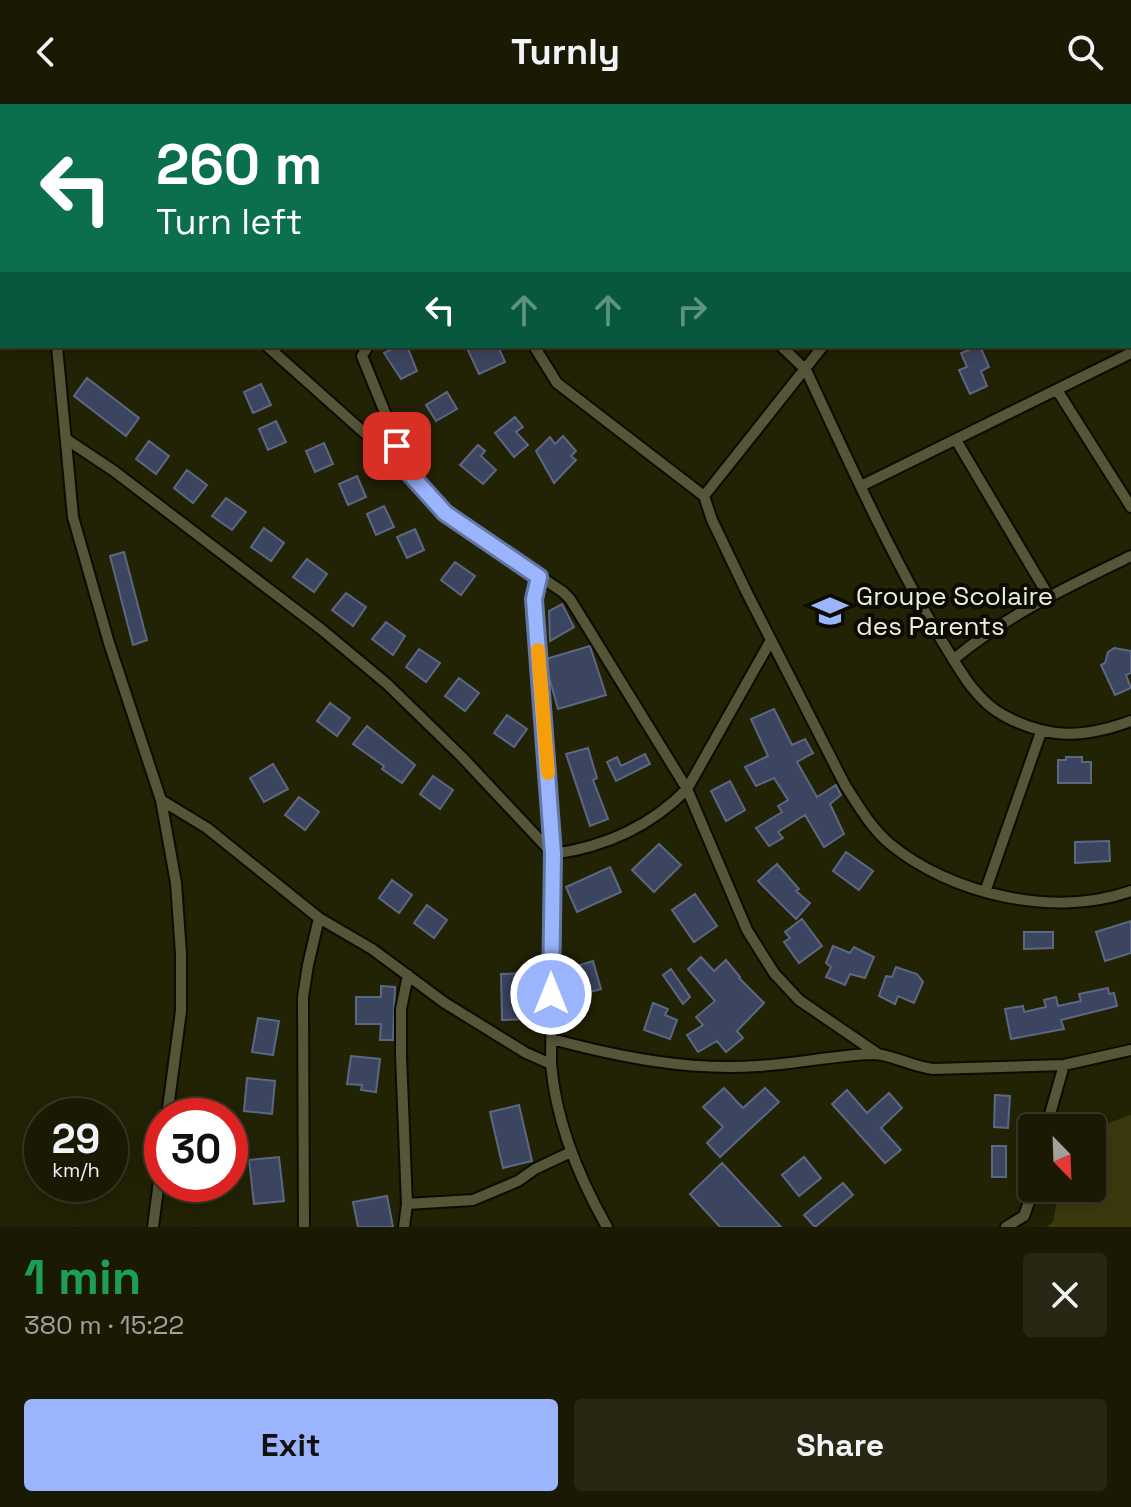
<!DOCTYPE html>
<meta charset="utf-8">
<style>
:root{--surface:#1a1a04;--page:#272713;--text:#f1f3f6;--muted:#9fa19a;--line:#383826;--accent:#9ab5fd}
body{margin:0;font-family:"Space Grotesk",sans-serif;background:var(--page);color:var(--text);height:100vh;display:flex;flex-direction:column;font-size:30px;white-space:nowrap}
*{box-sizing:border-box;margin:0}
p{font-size:26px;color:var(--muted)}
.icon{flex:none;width:44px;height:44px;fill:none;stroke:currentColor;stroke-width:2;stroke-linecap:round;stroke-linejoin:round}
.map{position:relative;height:1123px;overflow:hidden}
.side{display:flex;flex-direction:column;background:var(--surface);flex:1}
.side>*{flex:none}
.banner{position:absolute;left:0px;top:0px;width:1132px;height:244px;box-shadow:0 4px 20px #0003,0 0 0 2px var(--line);background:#0b6e4f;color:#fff;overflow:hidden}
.needle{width:52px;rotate:157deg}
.controls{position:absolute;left:1018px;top:1010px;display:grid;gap:16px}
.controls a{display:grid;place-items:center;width:88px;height:88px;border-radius:8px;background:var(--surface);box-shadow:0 4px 20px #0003,0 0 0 2px var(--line);font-size:40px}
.speed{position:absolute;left:24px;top:994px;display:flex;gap:16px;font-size:40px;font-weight:700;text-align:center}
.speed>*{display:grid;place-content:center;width:104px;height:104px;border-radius:50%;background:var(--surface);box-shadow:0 4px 20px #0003,0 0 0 2px var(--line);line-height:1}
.speed small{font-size:20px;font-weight:400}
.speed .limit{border:12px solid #d22;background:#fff;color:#111}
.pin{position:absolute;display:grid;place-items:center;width:68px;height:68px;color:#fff;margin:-34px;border-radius:16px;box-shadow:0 4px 12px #0006}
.me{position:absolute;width:88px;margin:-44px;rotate:0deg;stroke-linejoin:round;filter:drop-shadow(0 0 6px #0008)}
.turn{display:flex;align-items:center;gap:28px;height:168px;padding:0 24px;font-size:36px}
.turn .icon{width:104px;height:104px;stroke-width:2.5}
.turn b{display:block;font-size:56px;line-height:68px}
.lanes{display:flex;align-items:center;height:76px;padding:0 24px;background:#0003;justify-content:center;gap:40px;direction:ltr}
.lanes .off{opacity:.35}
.round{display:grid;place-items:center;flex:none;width:84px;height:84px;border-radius:8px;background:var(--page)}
.overview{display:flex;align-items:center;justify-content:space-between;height:136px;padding:0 24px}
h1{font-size:48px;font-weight:700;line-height:60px;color:#1e9e55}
.cta{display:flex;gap:16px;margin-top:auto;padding:16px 24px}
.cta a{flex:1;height:92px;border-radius:8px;background:var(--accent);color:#111;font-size:32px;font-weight:700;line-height:92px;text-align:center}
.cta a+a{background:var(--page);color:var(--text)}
header{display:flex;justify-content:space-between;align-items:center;height:104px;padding:0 24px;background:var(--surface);font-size:36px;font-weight:700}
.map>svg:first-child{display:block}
.green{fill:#3b3a0f}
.building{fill:#3c455f;stroke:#5c6782;stroke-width:2}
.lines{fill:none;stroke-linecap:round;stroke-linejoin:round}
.street-casing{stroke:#0c0b00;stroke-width:14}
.street{stroke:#555537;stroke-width:10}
.route-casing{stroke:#6476a4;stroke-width:20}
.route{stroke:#9ab5fd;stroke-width:14}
.slow{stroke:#f59e0b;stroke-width:14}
.labels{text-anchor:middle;stroke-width:8;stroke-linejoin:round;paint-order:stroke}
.poi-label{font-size:26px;fill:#edeedd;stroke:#0b0b02;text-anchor:start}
</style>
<header><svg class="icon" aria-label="back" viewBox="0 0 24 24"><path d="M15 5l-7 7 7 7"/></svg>Turnly<svg class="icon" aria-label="search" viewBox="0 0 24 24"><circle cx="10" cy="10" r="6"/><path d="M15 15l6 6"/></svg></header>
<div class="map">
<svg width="1131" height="1123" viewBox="0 0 1131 1123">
<rect width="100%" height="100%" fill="#222205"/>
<path class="green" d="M1131 1011V1123H1046L1053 1118 1059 1084H1092V1025Z"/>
<path class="building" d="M398 242H407L417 267 401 275 384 249Z
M466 242H498L505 258 479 270Z
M980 242 989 263 981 267 987 282 970 290 959 266 967 263 961 249Z
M87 274 139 314 126 332 74 292Z
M261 280 271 301 253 309 244 288Z
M447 288 457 305 436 317 426 301Z
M515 313 523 323 516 328 528 341 514 353 495 329Z
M276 317 286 338 268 346 259 325Z
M563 332 576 347 571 352 576 356 554 379 536 347 550 333 555 340Z
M149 337 169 352 156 370 136 355Z
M324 339 333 360 315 368 306 347Z
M478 341 485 347 481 352 496 366 483 380 460 361Z
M187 366 207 381 193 399 174 384Z
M357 372 366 393 348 401 339 380Z
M226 394 246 408 232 426 212 412Z
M384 402 394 423 376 431 367 410Z
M264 424 284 439 271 457 251 443Z
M415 425 424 446 407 454 397 433Z
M124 448 147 536 133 541 110 452Z
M307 455 327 470 314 488 293 473Z
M455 458 475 472 461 491 441 476Z
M346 489 366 503 353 522 332 506Z
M562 500 574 523 550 537 549 507Z
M386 518 405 532 393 551 372 535Z
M590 542 606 591 558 605 548 569 546 555Z
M1114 544 1131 547V569L1126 571 1131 584 1115 591 1101 561 1105 559 1108 548Z
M419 545 440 559 426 578 406 563Z
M459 574 479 589 465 607 445 592Z
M330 599 350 614 337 632 317 617Z
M774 605 792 641 805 635 813 649 797 658 817 693 836 681 841 691 830 700 844 730 824 743 805 711 778 728 783 734 769 742 756 724 782 708 778 702 788 696 774 674 756 682 745 663 768 652 751 615Z
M507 611 527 625 514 643 494 629Z
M367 622 415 661 402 679 382 665 384 662 353 640Z
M588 644 597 674 593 676 608 715 590 722 566 650Z
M645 650 650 660 616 677 607 658 617 653 621 662Z
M1066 653H1082V658H1091V679H1058V656H1066Z
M273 660 288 685 264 698 250 674Z
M433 672 453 686 440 705 420 690Z
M730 677 745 706 726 717 711 687Z
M299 693 319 708 305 726 285 711Z
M1109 737 1110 757 1075 759V738Z
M659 740 681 761 654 788 632 766Z
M846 748 873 767 859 786 833 767Z
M777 760 799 785 796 787 810 799 796 815 758 777Z
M610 763 621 788 577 808 566 783Z
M392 776 412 791 399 809 379 794Z
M695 790 717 822 694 838 672 806Z
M427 801 447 816 434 834 414 819Z
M802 815 822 842 799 859 784 838 790 834 785 828Z
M1131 817V849L1105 857 1096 828Z
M1024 828H1053V844L1024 845Z
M833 842 850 849 854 843 874 853 865 874 850 870 845 881 826 873 831 863 826 859Z
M701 853 714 867 726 856 740 873 739 874 764 899 737 927 743 934 726 948 717 937 698 948 687 931 703 921 696 913 715 897 688 865Z
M593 857 601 885 579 891 571 864Z
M896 863 917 870 923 878 914 899 898 892 895 900 879 892 886 872 892 873Z
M671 865 690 893 683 900 663 871Z
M532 869 533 915 502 916 501 870Z
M381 882 395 883 393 936H380L381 920H356V893H381Z
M1108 884 1109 890 1114 889 1117 902 1061 916 1064 925 1011 935 1005 905 1023 902 1024 908 1046 903 1044 896 1056 893 1058 902 1081 897 1079 890Z
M653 899 668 905 665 911 677 916 670 935 644 926Z
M258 914 279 917 273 951 252 948Z
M351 952 380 955 376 988 361 986 362 981 347 980Z
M247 974 275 977 272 1010 244 1007Z
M724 984 743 1004 765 984 779 998 720 1053 707 1039 723 1023 703 1003Z
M847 986 867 1009 889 989 902 1004 881 1024 901 1046 885 1059 832 1000Z
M995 991 1010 992 1008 1024 994 1023Z
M519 1001 532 1057 503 1064 490 1008Z
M992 1042H1006V1073H992Z
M279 1053 284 1097 254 1100 249 1056Z
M804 1053 821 1074 799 1092 782 1071Z
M722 1059 781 1123H720L690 1090Z
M843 1079 853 1091 815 1123 804 1111Z
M387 1092 393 1123H358L353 1098Z"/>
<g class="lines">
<g class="street-casing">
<path id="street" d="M40 0V2
M246 0 247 2
M415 0 416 2
M607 0 608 2
M786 0 788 2
M1064 0 1065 2
M1000 2 1001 0
M1130 119 1131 121
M57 242 73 413 109 539 161 696 176 779 181 850V907L167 1012
M267 242 406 366
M368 242 362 252 410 370 431 395 445 409 563 488 570 495 687 685 747 826 774 869 799 896 878 950
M534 242 557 279 704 392
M781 242 806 266C849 358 890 450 942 537 958 563 975 596 1003 611 1048 636 1085 634 1131 617
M823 242 704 392 712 416 746 487 845 681C858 701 871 724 890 740 952 791 1055 814 1131 787
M1057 286 1131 403
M66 335 114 367 321 525 387 580 462 653 553 750C604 743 650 723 687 685L771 536
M956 336 1048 491
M861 382 1131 249
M539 473 534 495 553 750 551 960C556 1018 578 1072 607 1123
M954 555C1007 511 1069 482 1131 452
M161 696 207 724 319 814 372 845 445 899 526 949 551 960
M985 788 1041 628
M552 935C619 953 689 967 758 962 797 960 835 951 874 950 890 950 913 963 933 965L1064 961 1131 946
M1046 1024 1064 961
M407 1100 401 952V905L408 871
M153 1123 162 1054
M304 1123 303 893 308 861 319 814
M404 1123 407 1100 473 1096 518 1077 535 1065 571 1048
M1006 1123 1024 1112 1034 1084"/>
</g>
<use href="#street" class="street"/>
</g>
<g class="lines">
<g class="route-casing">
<path id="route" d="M397 342 410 370 445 409 539 473 534 495 553 750 551 890"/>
</g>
<use href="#route" class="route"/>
<path class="slow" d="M538 546 548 669"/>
</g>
<defs>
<g id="university-bare" transform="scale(2.76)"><path d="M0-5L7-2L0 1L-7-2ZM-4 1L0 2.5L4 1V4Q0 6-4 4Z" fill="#9ab5fd" stroke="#0b0b02" stroke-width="2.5" paint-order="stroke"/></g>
</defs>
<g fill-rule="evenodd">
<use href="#university-bare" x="830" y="507"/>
</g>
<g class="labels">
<g class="poi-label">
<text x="856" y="501">Groupe Scolaire<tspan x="856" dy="30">des Parents</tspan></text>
</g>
</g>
</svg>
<div class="controls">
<a><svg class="needle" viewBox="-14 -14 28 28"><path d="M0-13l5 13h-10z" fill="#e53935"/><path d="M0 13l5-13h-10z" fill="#9fa19a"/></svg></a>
</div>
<div class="speed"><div>29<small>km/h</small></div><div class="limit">30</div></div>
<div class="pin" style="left:397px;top:342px;background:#d93025"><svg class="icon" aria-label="arrive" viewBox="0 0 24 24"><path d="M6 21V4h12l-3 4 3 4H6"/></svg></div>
<svg class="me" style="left:551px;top:890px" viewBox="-20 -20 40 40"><circle r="17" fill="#9ab5fd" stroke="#fff" stroke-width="3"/><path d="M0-11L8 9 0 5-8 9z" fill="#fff"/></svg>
<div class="banner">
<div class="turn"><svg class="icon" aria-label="left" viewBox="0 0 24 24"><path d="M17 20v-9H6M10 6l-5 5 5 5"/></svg><div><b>260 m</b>Turn left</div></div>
<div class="lanes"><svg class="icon" aria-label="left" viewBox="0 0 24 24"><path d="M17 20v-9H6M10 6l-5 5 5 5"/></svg><svg class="icon off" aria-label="ahead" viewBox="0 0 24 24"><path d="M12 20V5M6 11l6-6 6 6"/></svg><svg class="icon off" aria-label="ahead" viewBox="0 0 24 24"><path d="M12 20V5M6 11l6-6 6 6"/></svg><svg class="icon off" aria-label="right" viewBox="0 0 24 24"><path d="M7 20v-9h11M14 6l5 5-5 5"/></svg></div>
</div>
</div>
<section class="side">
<div class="overview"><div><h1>1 min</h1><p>380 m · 15:22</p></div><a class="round"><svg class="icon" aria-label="close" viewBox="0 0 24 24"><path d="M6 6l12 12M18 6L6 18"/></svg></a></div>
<div class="cta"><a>Exit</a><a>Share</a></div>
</section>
